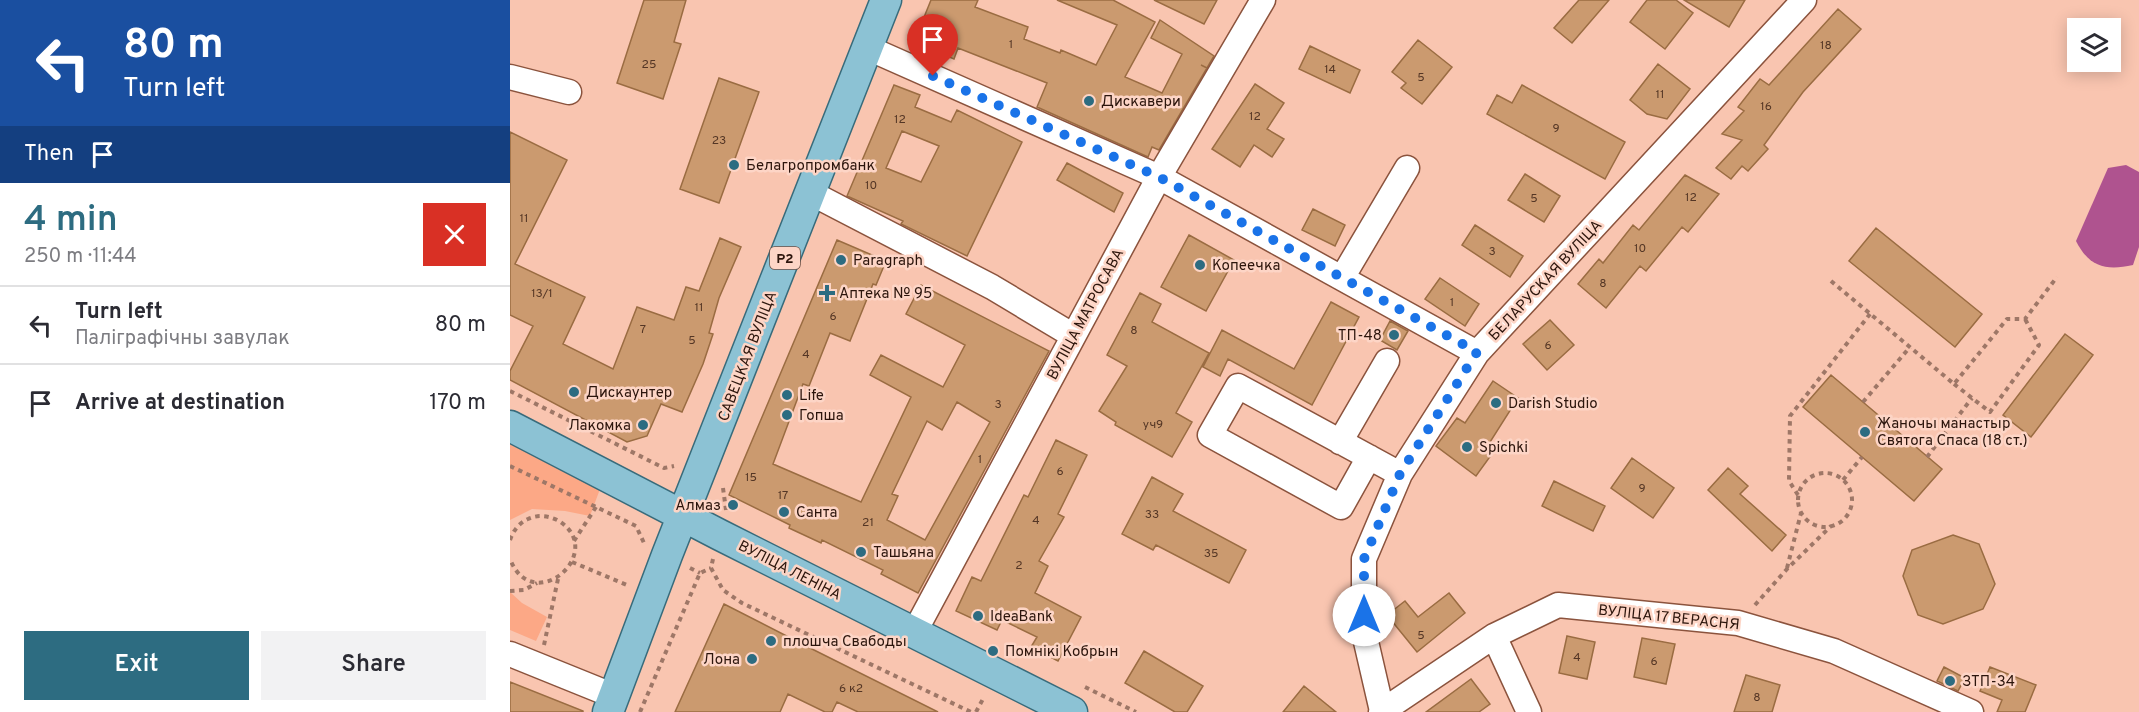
<!DOCTYPE html>
<meta charset="utf-8">
<style>
:root{--surface:#fff;--page:#f2f2f3;--text:#2b2b33;--muted:#7c7c81;--line:#e1e1e2;--accent:#2d6c81}
body{margin:0;font-family:Overpass,sans-serif;background:var(--page);color:var(--text);height:100vh;display:flex;flex-direction:column;font-size:22px;white-space:nowrap}
*{box-sizing:border-box;margin:0}
p{font-size:20px;color:var(--muted)}
.icon{flex:none;width:33px;height:33px;fill:none;stroke:currentColor;stroke-width:2;stroke-linecap:round;stroke-linejoin:round}
.map{position:relative;flex:1;overflow:hidden}
.drawer{display:flex;flex-direction:column;background:var(--surface);width:510px}
.drawer>*{flex:none}
.hud{background:#1a4fa0;color:#fff;overflow:hidden}
.fabs{position:absolute;left:1557px;top:18px;display:grid;gap:12px}
.fabs a{display:grid;place-items:center;width:54px;height:54px;border-radius:0px;background:var(--surface);box-shadow:0 3px 15px #0003;font-size:30px}
.pin{position:absolute;display:grid;place-items:center;width:51px;height:51px;color:#fff;margin:-62px -26px;border-radius:50% 50% 50% 0;rotate:-45deg;box-shadow:0 0 6px #0007}
.pin .icon{rotate:45deg}
.me{position:absolute;width:66px;margin:-33px;rotate:0deg;stroke-linejoin:round;filter:drop-shadow(0 0 4px #0008)}
.turn{display:flex;align-items:center;gap:21px;height:126px;padding:0 24px;font-size:27px}
.turn .icon{width:78px;height:78px;stroke-width:2.5}
.turn b{display:block;font-size:42px;line-height:51px}
.then{display:flex;align-items:center;height:57px;padding:0 24px;background:#0003;gap:12px;font-size:22px}
.round{display:grid;place-items:center;flex:none;width:63px;height:63px;border-radius:0px;background:var(--page)}
.head{display:flex;align-items:center;justify-content:space-between;height:102px;padding:0 24px}
h1{font-size:36px;font-weight:600;line-height:45px;color:var(--accent)}
.cta{display:flex;gap:12px;margin-top:auto;padding:12px 24px}
.cta a{flex:1;height:69px;border-radius:0px;background:var(--accent);color:#fff;font-size:24px;font-weight:600;line-height:69px;text-align:center}
.cta a+a{background:var(--page);color:var(--text)}
ul{padding:0;list-style:none}
li{display:flex;align-items:center;gap:18px;height:78px;padding:0 24px;border-top:2px solid var(--line)}
li div{flex:1}
li b{display:block;font-size:22px}
li em{font-style:normal}
main{display:flex;flex:1;min-height:0}
.map>svg:first-child{display:block}
.green{fill:#fca886}
.water{fill:#af538f}
.building{fill:#cb9a6f;stroke:#9a6c42;stroke-width:1.5;fill-rule:evenodd}
.lines{fill:none;stroke-linecap:round;stroke-linejoin:round}
.minor-casing{stroke:#8b533d;stroke-width:27}
.major-casing{stroke:#386b7b;stroke-width:33}
.path{stroke:#9e7767;stroke-width:4;stroke-dasharray:4.5 4.5;stroke-linecap:butt}
.minor{stroke:#fff;stroke-width:24}
.major{stroke:#8cc2d4;stroke-width:30}
.route{stroke:#1a73e8;stroke-width:10;stroke-dasharray:0 18}
.poi-dot{fill:#2d6c81;stroke:#fdd5c6;stroke-width:2}
.labels{text-anchor:middle;stroke-width:5;stroke-linejoin:round;paint-order:stroke}
.number-label{font-size:12px;fill:#543625}
.shield{fill:#fdd5c6;stroke:#6b4f44;stroke-width:1.5}
.shield-label{font-size:14px;font-weight:bold;fill:#2c150c}
.poi-label{font-size:15px;fill:#2c150c;stroke:#fdd5c6;text-anchor:start}
.street-label{font-size:15px;fill:#2c150c;stroke:#fdd5c6}
</style>
<main>
<section class="drawer">
<div class="hud">
<div class="turn"><svg class="icon" aria-label="left" viewBox="0 0 24 24"><path d="M17 20v-9H6M10 6l-5 5 5 5"/></svg><div><b>80 m</b>Turn left</div></div>
<div class="then">Then<svg class="icon" aria-label="arrive" viewBox="0 0 24 24"><path d="M6 21V4h12l-3 4 3 4H6"/></svg></div>
</div>
<div class="head"><div><h1>4 min</h1><p>250 m · 11:44</p></div><a class="round" style="background:#d93025;color:#fff"><svg class="icon" aria-label="close" viewBox="0 0 24 24"><path d="M6 6l12 12M18 6L6 18"/></svg></a></div>
<ul>
<li><svg class="icon" aria-label="left" viewBox="0 0 24 24"><path d="M17 20v-9H6M10 6l-5 5 5 5"/></svg><div><b>Turn left</b><p>Паліграфічны завулак</p></div><em>80 m</em></li>
<li><svg class="icon" aria-label="arrive" viewBox="0 0 24 24"><path d="M6 21V4h12l-3 4 3 4H6"/></svg><div><b>Arrive at destination</b></div><em>170 m</em></li>
</ul>
<div class="cta"><a>Exit</a><a>Share</a></div>
</section>
<div class="map">
<svg width="1629" height="712" viewBox="0 0 1629 712">
<rect width="100%" height="100%" fill="#f9c5b0"/>
<path class="green" d="M0 443 90 489 80 516 55 511 22 509 0 520Z
M0 592 12 603 37 617 26 641 0 630Z"/>
<path class="water" d="M1616 165 1629 172V247L1623 265C1596 271 1579 267 1566 241L1598 168Z"/>
<path class="building" d="M134 0H176L164 42 171 44 153 99 107 83Z
M421 0H468L465 7 518 27 514 39 550 53 551 50 586 65 607 25 547 0H603L645 22 615 77 652 93 672 54 641 38 650 20 704 56 697 68 691 65 697 68 649 150 642 147 638 157 527 107 537 83 448 48 444 59 404 42Z
M644 0H707L694 24Z
M1069 0H1099L1062 43 1044 28Z
M1137 0H1166L1183 13 1155 49 1120 22Z
M1174 0H1235L1219 27Z
M1328 9 1351 29 1293 92 1254 145 1258 149 1238 171 1232 166 1221 179 1206 168 1232 140 1212 134 1234 111 1228 107 1250 79 1259 85Z
M908 40 942 67 912 104 891 88 896 83 882 72Z
M800 46 850 70 840 93 789 69Z
M1148 64 1180 89 1157 119 1137 114 1120 100Z
M209 78 249 92 209 203 170 189Z
M745 84 774 103 757 129 774 139 762 157 744 145 730 167 702 149Z
M384 85 410 95 405 107 441 122 447 110 512 142 457 256 391 224 393 221 337 196ZM392 131 429 146 411 182 376 168Z
M1012 85 1115 142 1095 179 977 114 987 95 1002 103Z
M0 132 57 160 5 264 75 297 53 344 103 369 127 307 164 320 176 287 189 291 210 238 231 247 209 298 199 333 203 334 193 364 172 412 151 404 137 436 117 442 0 380V371L23 326 0 315Z
M557 163 613 193 604 212 547 180Z
M1015 174 1050 196 1034 222 998 200Z
M1175 175 1209 194 1178 232 1172 227 1136 271 1130 266 1096 308 1068 284 1089 259 1093 263 1123 225 1129 230Z
M803 209 835 225 825 246 792 230Z
M965 225 1013 256 1000 277 952 245Z
M1366 228 1472 314 1445 347 1339 261Z
M679 235 724 260 696 311 651 287Z
M327 240 376 261 366 285 363 284 340 341 320 333 299 386 293 384 263 464 351 502 401 397 360 375 371 355 433 387 455 345 396 314 411 285 539 351 408 593 371 574 373 570 312 540 311 543 279 528 280 525 219 495ZM447 402 480 422 415 540 377 520 388 496 382 494 417 421 432 430Z
M930 278 969 304 955 326 915 299Z
M630 293 651 304 642 322 699 353 666 413 682 422 662 457 605 425 606 422 589 411 617 366 597 355Z
M821 302 849 317 802 405 718 359 710 376 693 367 712 330 784 369Z
M1040 320 1064 345 1037 370 1013 344Z
M880 321 898 331 887 350 870 340Z
M1555 334 1583 355 1521 437 1493 415Z
M1321 375 1432 469 1404 501 1293 407Z
M983 381 1008 398 980 442 987 447 966 476 926 446 947 418 955 423Z
M546 440 577 455 548 514 554 517 529 561 538 566 525 593 571 617 548 661 521 647 527 637 492 620 487 630 446 611 462 577 471 581 514 495 518 497Z
M1122 458 1164 488 1143 518 1101 488Z
M1218 468 1238 486 1230 494 1276 535 1262 551 1198 490Z
M642 477 673 494 663 511 736 550 719 583 646 545 643 550 612 534Z
M1044 481 1095 506 1083 531 1032 506Z
M1443 535 1469 544 1485 584 1473 609 1433 624 1408 615 1393 576 1402 550Z
M939 593 955 613 907 652 877 615 895 601 908 617Z
M214 604 300 648 428 712H348L327 702 322 712H315L278 694 270 712H165Z
M1057 636 1085 642 1077 679 1049 673Z
M1132 638 1165 644 1156 684 1124 677Z
M634 651 693 686 677 712H665L615 683Z
M1434 667 1455 678 1448 691 1427 681Z
M1480 667 1526 685 1515 712H1487L1492 700 1470 691Z
M1236 675 1270 685 1262 712H1224Z
M961 679 980 704 969 712H916Z
M0 682 73 711V712H0Z
M794 686 826 712H773Z"/>
<g class="lines">
<g class="minor-casing">
<path id="minor" d="M358 48 649 177 967 353
M0 77 59 92
M301 193 482 287 557 332 561 338
M832 278 897 168
M830 442 877 361
M859 457 831 507 700 435 728 386 890 474
M404 633 649 177 753 0
M984 636 1019 712
M0 654 104 696
M872 711 854 633V559L890 474 967 353 1294 0
M871 712 984 636 1048 605 1228 623 1324 651 1461 712"/>
</g>
<g class="major-casing">
<path id="major" d="M0 426 210 535 562 712
M98 712 157 555 376 0"/>
</g>
<path class="path" d="M1321 281 1444 384 1497 319H1515L1547 277
M1444 384 1480 412 1529 345 1515 319
M0 391 154 468 164 466
M1353 402 1400 347
M1417 457 1462 398
M0 466 126 526 134 543
M1288 500a27 27 0 1 1 54 0a27 27 0 1 1-54 0Z
M1333 480 1352 457
M213 488 216 510
M1288 495 1279 481 1280 416 1360 314
M0 540C3 531 9 523 18 519 28 514 40 516 49 521 98 552 23 618 0 559
M64 541 86 507
M203 559 201 568 213 590 232 603 461 712
M62 562 117 585
M180 568 190 573
M1277 568 1291 513
M0 591 14 590 27 583
M1245 605 1277 569 1321 526
M34 645 48 579
M575 687 626 712
M130 712 190 573 201 568
M466 712 474 697"/>
<use href="#minor" class="minor"/>
<use href="#major" class="major"/>
</g>
<g class="lines">
<path class="route" d="M423 76 649 177 967 352 890 474 854 559V615"/>
</g>
<g class="poi-dot">
<circle cx="579" cy="101" r="6"/>
<circle cx="224" cy="165" r="6"/>
<circle cx="331" cy="260" r="6"/>
<circle cx="690" cy="265" r="6"/>
<path d="M314 284h6v6h6v6h-6v6h-6v-6h-6v-6h6z"/>
<circle cx="884" cy="335" r="6"/>
<circle cx="64" cy="392" r="6"/>
<circle cx="277" cy="395" r="6"/>
<circle cx="986" cy="403" r="6"/>
<circle cx="277" cy="415" r="6"/>
<circle cx="133" cy="425" r="6"/>
<circle cx="1355" cy="432" r="6"/>
<circle cx="957" cy="447" r="6"/>
<circle cx="223" cy="505" r="6"/>
<circle cx="274" cy="512" r="6"/>
<circle cx="351" cy="552" r="6"/>
<circle cx="468" cy="616" r="6"/>
<circle cx="261" cy="641" r="6"/>
<circle cx="483" cy="651" r="6"/>
<circle cx="242" cy="659" r="6"/>
<circle cx="1440" cy="681" r="6"/>
</g>
<g class="labels">
<g class="number-label">
<text x="501" y="48">1</text>
<text x="1316" y="49">18</text>
<text x="139" y="68">25</text>
<text x="820" y="73">14</text>
<text x="911" y="81">5</text>
<text x="1150" y="98">11</text>
<text x="1256" y="110">16</text>
<text x="745" y="120">12</text>
<text x="390" y="123">12</text>
<text x="1046" y="132">9</text>
<text x="209" y="144">23</text>
<text x="361" y="189">10</text>
<text x="1181" y="201">12</text>
<text x="1024" y="202">5</text>
<text x="14" y="222">11</text>
<text x="1130" y="252">10</text>
<text x="982" y="255">3</text>
<text x="1093" y="287">8</text>
<text x="32" y="297">13/1</text>
<text x="942" y="306">1</text>
<text x="189" y="311">11</text>
<text x="323" y="320">6</text>
<text x="133" y="333">7</text>
<text x="624" y="334">8</text>
<text x="182" y="344">5</text>
<text x="1038" y="349">6</text>
<text x="296" y="358">4</text>
<text x="488" y="408">3</text>
<text x="643" y="428">уч9</text>
<text x="470" y="463">1</text>
<text x="550" y="475">6</text>
<text x="241" y="481">15</text>
<text x="1132" y="492">9</text>
<text x="273" y="499">17</text>
<text x="642" y="518">33</text>
<text x="526" y="524">4</text>
<text x="358" y="526">21</text>
<text x="701" y="557">35</text>
<text x="509" y="569">2</text>
<text x="911" y="639">5</text>
<text x="1067" y="661">4</text>
<text x="1144" y="665">6</text>
<text x="341" y="692">6 к2</text>
<text x="1247" y="701">8</text>
</g>
<rect class="shield" x="260" y="247" width="30" height="22" rx="4.5"/>
<g class="shield-label">
<text x="275" y="263">Р2</text>
</g>
<g class="poi-label">
<text x="591" y="106">Дискавери</text>
<text x="236" y="170">Белагропромбанк</text>
<text x="343" y="265">Paragraph</text>
<text x="702" y="270">Копеечка</text>
<text x="329" y="298">Аптека № 95</text>
<text x="872" y="340" text-anchor="end">ТП-48</text>
<text x="76" y="397">Дискаунтер</text>
<text x="289" y="400">Life</text>
<text x="998" y="408">Darish Studio</text>
<text x="289" y="420">Гопша</text>
<text x="1367" y="428">Жаночы манастыр<tspan x="1367" dy="17">Святога Спаса (18 ст.)</tspan></text>
<text x="121" y="430" text-anchor="end">Лакомка</text>
<text x="969" y="452">Spichki</text>
<text x="211" y="510" text-anchor="end">Алмаз</text>
<text x="286" y="517">Санта</text>
<text x="363" y="557">Ташьяна</text>
<text x="480" y="621">IdeaBank</text>
<text x="273" y="646">плошча Свабоды</text>
<text x="495" y="656">Помнікі Кобрын</text>
<text x="230" y="664" text-anchor="end">Лона</text>
<text x="1452" y="686">ЗТП-34</text>
</g>
<g class="street-label">
<text transform="translate(1035 280) rotate(-47)" y="5">БЕЛАРУСКАЯ ВУЛІЦА</text>
<text transform="translate(575 314) rotate(-62)" y="5">ВУЛІЦА МАТРОСАВА</text>
<text transform="translate(237 356) rotate(-69)" y="5">САВЕЦКАЯ ВУЛІЦА</text>
<text transform="translate(280 570) rotate(27)" y="5">ВУЛІЦА ЛЕНІНА</text>
<text transform="translate(1159 617) rotate(6)" y="5">ВУЛІЦА 17 ВЕРАСНЯ</text>
</g>
</g>
</svg>
<div class="fabs">
<a><svg class="icon" aria-label="layers" viewBox="0 0 24 24"><path d="M12 4l9 5-9 5-9-5zM3 14l9 5 9-5"/></svg></a>
</div>
<div class="pin" style="left:423px;top:76px;background:#d93025"><svg class="icon" aria-label="arrive" viewBox="0 0 24 24"><path d="M6 21V4h12l-3 4 3 4H6"/></svg></div>
<svg class="me" style="left:854px;top:615px" viewBox="-20 -20 40 40"><circle r="19" fill="#fff"/><path d="M0-13L10 11 0 6-10 11z" fill="#1a73e8"/></svg>
</div>
</main>
